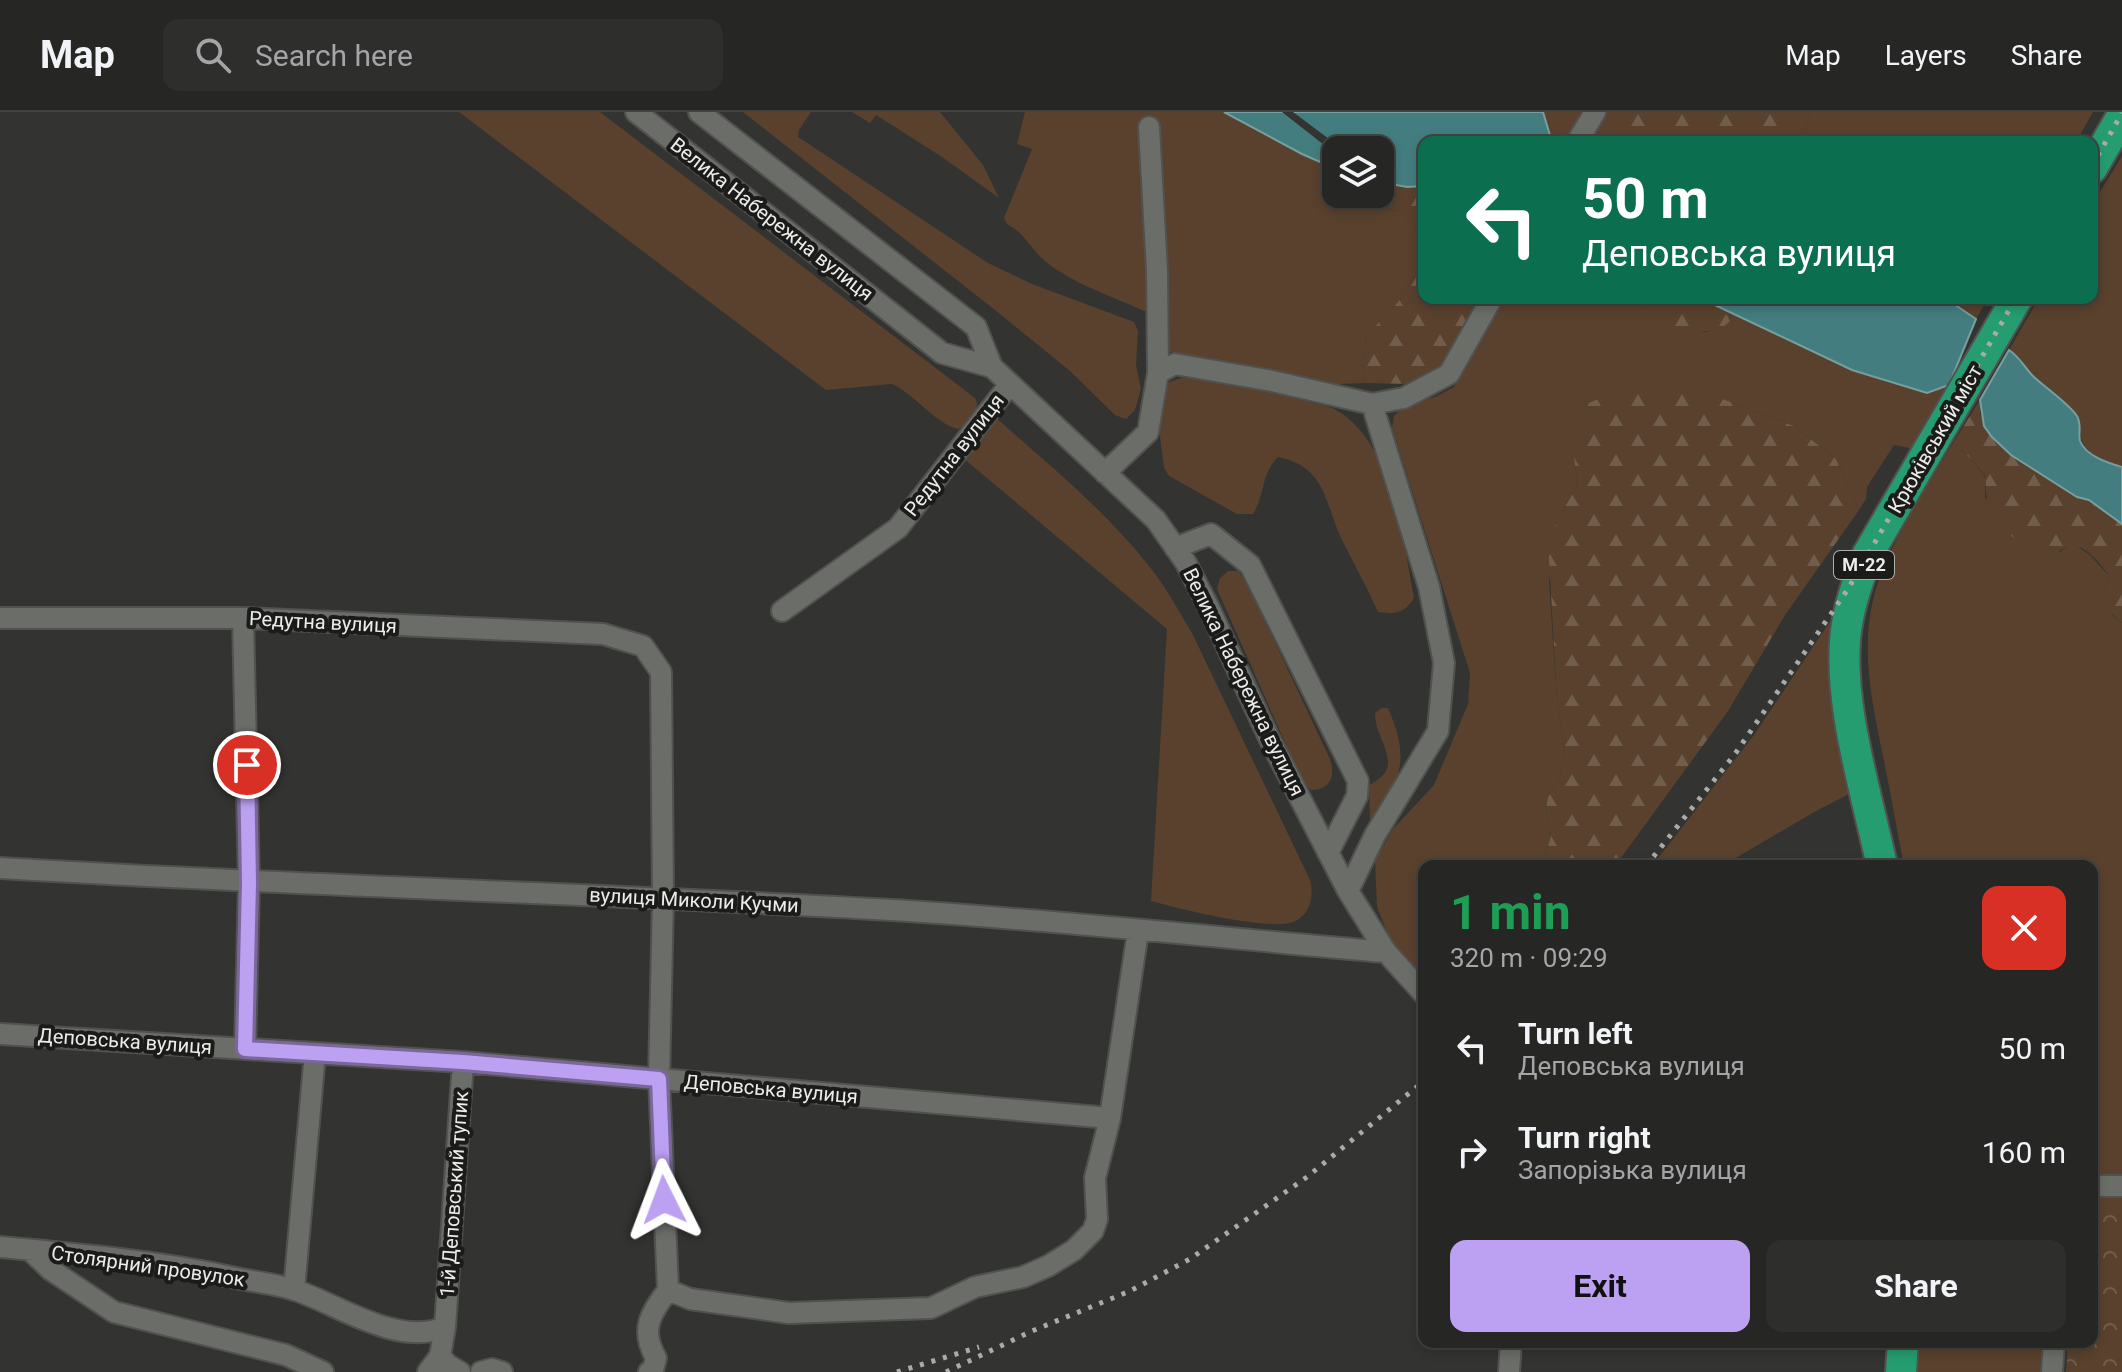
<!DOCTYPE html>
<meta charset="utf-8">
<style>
:root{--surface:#262725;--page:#2e2f2d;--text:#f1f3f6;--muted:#a4a5a7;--line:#424442;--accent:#bca0f2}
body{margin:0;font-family:Roboto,sans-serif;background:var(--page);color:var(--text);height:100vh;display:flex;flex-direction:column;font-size:30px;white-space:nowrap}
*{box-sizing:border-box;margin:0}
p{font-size:26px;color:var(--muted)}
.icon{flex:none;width:44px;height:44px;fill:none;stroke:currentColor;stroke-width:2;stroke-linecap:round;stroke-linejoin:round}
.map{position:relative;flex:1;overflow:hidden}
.details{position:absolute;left:1418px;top:748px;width:680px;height:488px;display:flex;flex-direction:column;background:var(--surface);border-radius:16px;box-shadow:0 4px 12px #0003,0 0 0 2px var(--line)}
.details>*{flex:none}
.banner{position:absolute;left:1418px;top:24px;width:680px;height:168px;border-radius:16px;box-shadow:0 4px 12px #0003,0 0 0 2px var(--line);background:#0b6e4f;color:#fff;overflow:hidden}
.tools{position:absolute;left:1322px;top:24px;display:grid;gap:16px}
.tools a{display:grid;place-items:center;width:72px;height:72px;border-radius:16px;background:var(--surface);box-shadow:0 4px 12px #0003,0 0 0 2px var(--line);font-size:40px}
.pin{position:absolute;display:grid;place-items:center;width:68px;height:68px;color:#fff;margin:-34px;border:4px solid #fff;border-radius:50%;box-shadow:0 2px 8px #0007}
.me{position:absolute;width:88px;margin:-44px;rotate:357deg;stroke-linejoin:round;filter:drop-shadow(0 0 6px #0008)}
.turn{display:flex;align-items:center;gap:28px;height:168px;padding:0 32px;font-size:36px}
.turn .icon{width:104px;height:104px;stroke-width:2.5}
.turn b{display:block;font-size:56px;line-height:68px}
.round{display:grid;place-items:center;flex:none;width:84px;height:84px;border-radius:16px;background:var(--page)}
.headline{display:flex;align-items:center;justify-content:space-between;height:136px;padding:0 32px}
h1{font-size:48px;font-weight:700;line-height:60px;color:#1e9e55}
.button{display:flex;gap:16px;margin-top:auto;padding:16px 32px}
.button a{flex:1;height:92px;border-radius:16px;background:var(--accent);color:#111;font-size:32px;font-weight:700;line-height:92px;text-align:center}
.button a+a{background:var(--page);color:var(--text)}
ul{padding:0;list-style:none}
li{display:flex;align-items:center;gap:24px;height:104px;padding:0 32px}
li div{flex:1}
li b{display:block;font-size:30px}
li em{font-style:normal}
header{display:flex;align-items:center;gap:48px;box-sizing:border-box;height:112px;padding:0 40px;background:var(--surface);border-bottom:2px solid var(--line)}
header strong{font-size:38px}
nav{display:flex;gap:44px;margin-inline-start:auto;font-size:28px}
.search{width:560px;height:72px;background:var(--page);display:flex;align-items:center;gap:20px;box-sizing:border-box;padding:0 28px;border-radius:16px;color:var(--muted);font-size:30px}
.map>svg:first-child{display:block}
.grass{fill:#59412d}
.forest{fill:url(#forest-firs)}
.park{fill:url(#park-crowns)}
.water{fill:#447d7f;stroke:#769f9f;stroke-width:2}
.pier{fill:#333431}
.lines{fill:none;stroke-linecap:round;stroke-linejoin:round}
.minor-casing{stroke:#515250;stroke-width:24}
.highway-casing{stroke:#515250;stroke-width:34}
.minor{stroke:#6b6d69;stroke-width:20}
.highway{stroke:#259d71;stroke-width:30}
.rail{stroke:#abaca9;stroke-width:5;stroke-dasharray:4 8;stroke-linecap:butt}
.route-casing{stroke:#7a689d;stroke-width:20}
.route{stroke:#bca0f2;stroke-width:14}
.labels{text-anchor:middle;stroke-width:8;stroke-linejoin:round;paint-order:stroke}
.shield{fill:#1b1c1a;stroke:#adaeac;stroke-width:2}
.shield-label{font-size:18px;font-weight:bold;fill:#ecedeb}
.street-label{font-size:20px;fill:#ecedeb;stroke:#1b1c1a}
</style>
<header>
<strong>Map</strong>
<div class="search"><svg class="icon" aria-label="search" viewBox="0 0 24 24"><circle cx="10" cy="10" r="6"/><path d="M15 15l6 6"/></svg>Search here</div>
<nav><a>Map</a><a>Layers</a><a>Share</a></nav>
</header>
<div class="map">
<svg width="2122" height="1260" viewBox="0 0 2122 1260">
<defs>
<pattern id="forest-firs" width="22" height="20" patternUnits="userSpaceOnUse" patternTransform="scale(2)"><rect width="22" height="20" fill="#59412d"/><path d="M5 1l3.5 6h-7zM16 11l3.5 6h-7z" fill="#715d4c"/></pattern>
<pattern id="park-crowns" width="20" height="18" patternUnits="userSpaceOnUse" patternTransform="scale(2)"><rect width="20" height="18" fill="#59412d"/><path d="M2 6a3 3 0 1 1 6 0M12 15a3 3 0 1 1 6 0" fill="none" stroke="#715d4c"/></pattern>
</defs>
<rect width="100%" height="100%" fill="#333431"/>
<path class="grass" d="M459 0H600L975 286C982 298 969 312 958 317 933 310 916 283 892 272L826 278Z
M743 0H811L799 18 798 25 988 151 1032 172 1134 210 1138 219 1136 253 1141 277 1135 298 1126 307 1115 303 1070 259 995 198Z
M852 0H940L983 53 999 86 942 45 876 3 870 11Z
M1025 0H1224L1302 42 1336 57V82H1359L1375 94 1401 100 1415 113 1421 133 1415 163 1399 189 1366 224 1363 264 1365 271 1338 272 1166 239 1163 208C1125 188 1081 177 1046 150 1031 138 1025 121 1007 112L1004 106 1032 37 1017 32Z
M1543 0H1583L1565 30H1552Z
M1812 0H2093L2076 30H1797Z
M2122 44V355C2101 348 2078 340 2080 315L2059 288 2032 264 2018 244 2009 238 2039 186H2092V93Z
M1501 186H1631L1671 221 1683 218 1707 220 1731 208 1730 201 1852 258 1927 281 1949 273 1914 337 1894 333 1867 375 1866 387 1859 398 1836 347 1794 314 1723 287 1574 346 1578 373 1561 401 1549 469 1557 586 1565 644 1558 668 1548 683 1546 698 1551 724 1545 744C1515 762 1459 754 1424 754V875L1396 842 1377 795 1375 748 1393 717 1434 673 1468 592 1470 561 1392 316 1394 304 1406 291 1435 285 1454 275Z
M1945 186H1988L1976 207Z
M1184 265C1225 272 1266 278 1306 289 1315 292 1327 293 1336 298 1393 330 1403 428 1414 486 1405 501 1395 503 1378 500 1367 475 1354 452 1342 428 1324 391 1327 355 1278 345 1260 363 1266 381 1253 402H1237L1169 364 1164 356 1156 293 1169 270Z
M995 305C1048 352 1105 398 1149 454 1166 475 1178 498 1192 521L1310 768C1314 784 1311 803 1293 810 1267 819 1180 797 1151 789L1167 517 963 346Z
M1953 331 1970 346 1986 366 1985 386 2060 440 2069 434H2077L2090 443 2110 465 2103 482 2112 503 2122 511V1068L2092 1067V754H1904C1898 724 1893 694 1887 664 1875 602 1857 540 1876 477 1893 424 1925 378 1953 331Z
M1228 459H1238L1246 469 1330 647C1336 664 1330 678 1311 678L1303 671 1217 477 1220 466Z
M1843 490 1859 677 1816 699 1722 754H1652L1754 623Z
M1382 596H1388C1412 652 1399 667 1370 715L1369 673C1408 654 1375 631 1375 601Z
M1915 1230H2042L2040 1260H1913Z"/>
<path class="forest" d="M1602 0H1812L1797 30H1584Z
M1380 70 1407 75 1424 74V186H1484L1445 255 1410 272 1365 271 1363 264 1366 224 1399 189 1415 163 1421 133 1415 113 1401 100 1375 94 1359 82H1380Z
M1631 186H1700L1730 201 1731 208C1715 226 1692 216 1671 222L1649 211 1646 200Z
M1620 277 1674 280 1723 287 1794 314 1836 347 1859 398 1785 503 1728 599 1615 754H1517L1536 749 1545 744 1551 724 1546 698 1548 683 1558 668 1565 644 1557 586 1548 431 1561 401 1578 373 1574 347 1579 316 1589 291Z
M1980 288V302L1992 325 2002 333 2055 372 2077 385 2089 388 2122 412V511L2103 494V482L2110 465C2102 454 2084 429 2068 435 2062 437 2057 441 2050 443 2010 427 1983 413 1986 365L1970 346 1953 331Z"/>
<path class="park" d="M2092 1080H2122V1260H2066L2068 1230H2092Z"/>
<path class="water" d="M1224 0H1543L1552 30H1424V74L1407 75 1380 70V38H1336V57L1302 42Z
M1700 186H1945L1976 207 1949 273 1927 281 1852 258Z
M2009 238C2021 246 2025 257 2035 266 2046 276 2069 292 2077 304 2082 313 2078 321 2080 329 2086 344 2108 351 2122 355V412L2089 388 2077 385 2011 343 1992 325 1984 314 1980 288Z"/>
<path class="pier" d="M1282 0H1293L1337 33 1333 40Z"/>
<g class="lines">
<g class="minor-casing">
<path id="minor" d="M636 0 942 241 992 255
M699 0 976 215 992 255 1156 408 1186 451 1209 496 1269 626 1348 779 1386 840 1424 882
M1149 15 1157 159 1158 261
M1577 30 1595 0
M1105 361 1148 320 1158 261 1175 252 1272 269 1372 292 1404 286 1449 262 1492 186
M1175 436 1211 422 1250 453 1358 669 1357 684 1328 741
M782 499 898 416 1010 272
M0 506H243L603 522 643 534 661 560 663 786 659 967 668 1178
M243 506 249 771 245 937
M0 756C297 774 595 781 892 798 1057 808 1222 826 1386 840
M1348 779 1375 723 1438 619 1444 551 1429 475 1372 292
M0 922 463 950 1110 1006
M2092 1074H2122
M0 1135C79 1142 158 1149 236 1166 255 1170 276 1172 295 1178 339 1193 398 1235 445 1215L440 1244 448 1253 460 1260
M30 1138 51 1158 114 1200 286 1243 323 1260
M294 1178 315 941
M445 1215 463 950
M428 1260 440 1244
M481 1260 492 1257 502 1260
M649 1260 653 1258 656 1246C640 1218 650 1202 668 1178L690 1187 789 1201 931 1196 975 1175 1023 1165 1048 1154 1074 1138 1093 1119 1097 1107 1095 1066 1110 1006 1138 819
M1509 1260 1511 1230
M2052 1260 2054 1230"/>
</g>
<g class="highway-casing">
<path id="highway" d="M2092 56 2122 4
M1882 754C1867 682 1835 584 1847 512 1851 487 1859 465 1868 442L2017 186
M1901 1260 1903 1230"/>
</g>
<use href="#minor" class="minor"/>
<use href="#highway" class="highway"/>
<path class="rail" d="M2092 54 2122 1
M1646 754 1735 642 1848 477 2016 186
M897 1260 979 1235
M946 1260 1032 1219 1130 1179 1190 1147 1307 1065 1424 969"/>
</g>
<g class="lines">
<g class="route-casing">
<path id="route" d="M247 653 249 771 245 937 463 950 659 967 664 1088"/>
</g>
<use href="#route" class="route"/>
</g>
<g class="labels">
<rect class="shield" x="1834" y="439" width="60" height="28" rx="6"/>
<g class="shield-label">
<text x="1864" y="459">М-22</text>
</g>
<g class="street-label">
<text transform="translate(772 107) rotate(38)" y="7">Велика Набережна вулиця</text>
<text transform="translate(1935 327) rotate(-60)" y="7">Крюківський міст</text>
<text transform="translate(954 343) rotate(-52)" y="7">Редутна вулиця</text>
<text transform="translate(323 510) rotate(3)" y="7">Редутна вулиця</text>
<text transform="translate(1244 570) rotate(64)" y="7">Велика Набережна вулиця</text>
<text transform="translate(694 788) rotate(3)" y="7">вулиця Миколи Кучми</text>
<text transform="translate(125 929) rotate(4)" y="7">Деповська вулиця</text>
<text transform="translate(771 977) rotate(5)" y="7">Деповська вулиця</text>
<text transform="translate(454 1082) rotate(-86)" y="7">1-й Деповський тупик</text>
<text transform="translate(148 1154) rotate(8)" y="7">Столярний провулок</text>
</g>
</g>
</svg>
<div class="tools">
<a><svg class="icon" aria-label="layers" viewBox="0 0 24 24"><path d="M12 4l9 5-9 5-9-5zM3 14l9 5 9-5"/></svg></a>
</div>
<div class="pin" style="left:247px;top:653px;background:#d93025"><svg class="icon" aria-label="arrive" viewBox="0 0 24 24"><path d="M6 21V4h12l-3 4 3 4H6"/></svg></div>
<svg class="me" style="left:664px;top:1088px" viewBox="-20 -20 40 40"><path d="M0-17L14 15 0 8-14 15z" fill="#bca0f2" stroke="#fff" stroke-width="4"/></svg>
<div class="banner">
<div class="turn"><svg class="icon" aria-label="left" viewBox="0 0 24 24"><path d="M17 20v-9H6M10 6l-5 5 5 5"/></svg><div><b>50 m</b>Деповська вулиця</div></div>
</div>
<section class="details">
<div class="headline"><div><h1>1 min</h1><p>320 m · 09:29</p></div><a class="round" style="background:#d93025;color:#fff"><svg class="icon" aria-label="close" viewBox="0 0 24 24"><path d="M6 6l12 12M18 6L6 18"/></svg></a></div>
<ul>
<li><svg class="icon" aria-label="left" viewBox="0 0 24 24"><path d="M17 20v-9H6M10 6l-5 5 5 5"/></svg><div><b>Turn left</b><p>Деповська вулиця</p></div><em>50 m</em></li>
<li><svg class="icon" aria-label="right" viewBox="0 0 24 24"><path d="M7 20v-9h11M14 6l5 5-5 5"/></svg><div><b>Turn right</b><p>Запорізька вулиця</p></div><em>160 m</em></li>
</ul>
<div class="button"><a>Exit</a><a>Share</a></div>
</section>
</div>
